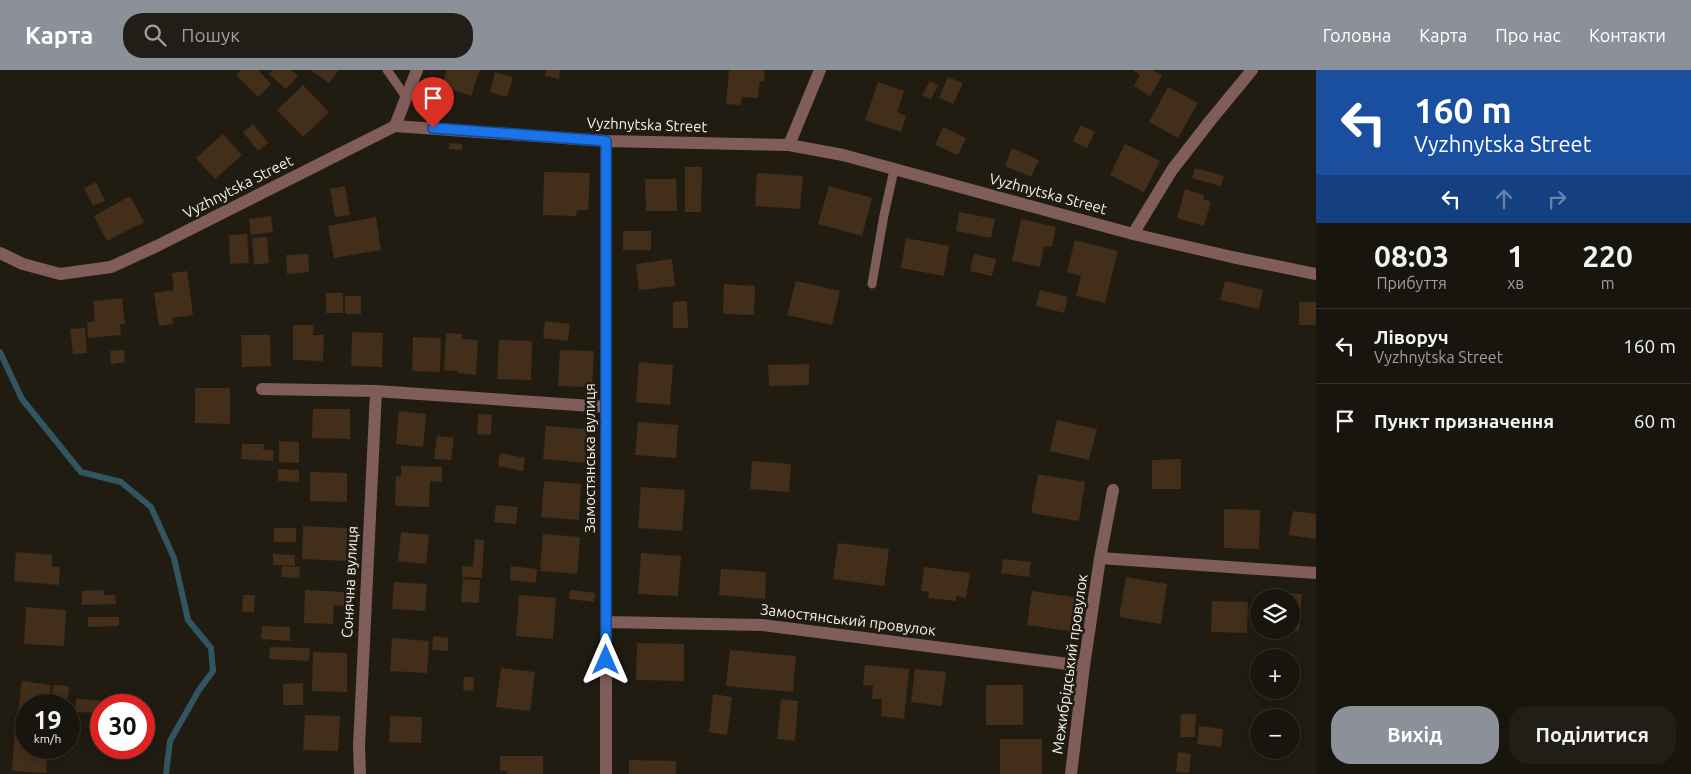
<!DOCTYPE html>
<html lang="uk">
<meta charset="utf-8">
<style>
:root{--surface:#18150e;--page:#211e17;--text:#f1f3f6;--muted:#9f9f9e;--line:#36342e;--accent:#8c9099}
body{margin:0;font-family:Ubuntu,sans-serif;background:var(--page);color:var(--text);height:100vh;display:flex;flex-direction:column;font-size:19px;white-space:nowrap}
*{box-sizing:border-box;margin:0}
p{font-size:16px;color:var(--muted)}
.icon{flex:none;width:28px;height:28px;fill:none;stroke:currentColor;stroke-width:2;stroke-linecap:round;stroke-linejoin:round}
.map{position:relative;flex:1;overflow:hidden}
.details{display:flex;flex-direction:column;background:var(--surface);width:375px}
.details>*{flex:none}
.hud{background:#1a4fa0;color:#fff;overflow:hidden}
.controls{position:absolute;left:1250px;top:519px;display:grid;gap:10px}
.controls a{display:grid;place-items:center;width:50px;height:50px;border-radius:50%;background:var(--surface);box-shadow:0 2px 12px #0003,0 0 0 1px var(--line);font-size:25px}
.speed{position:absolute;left:15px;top:624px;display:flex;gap:10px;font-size:25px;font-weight:700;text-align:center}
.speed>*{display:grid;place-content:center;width:65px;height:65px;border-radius:50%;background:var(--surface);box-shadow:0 2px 12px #0003,0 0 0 1px var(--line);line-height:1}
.speed small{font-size:12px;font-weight:400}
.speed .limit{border:8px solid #d22;background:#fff;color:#111}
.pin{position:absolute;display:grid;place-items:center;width:42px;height:42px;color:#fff;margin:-51px -21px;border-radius:50% 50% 50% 0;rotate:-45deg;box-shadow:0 0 5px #0007}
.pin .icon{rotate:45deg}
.me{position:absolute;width:55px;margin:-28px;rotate:0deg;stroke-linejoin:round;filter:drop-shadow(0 0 4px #0008)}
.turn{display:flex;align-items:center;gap:18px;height:105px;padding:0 15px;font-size:22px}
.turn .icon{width:65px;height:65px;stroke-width:2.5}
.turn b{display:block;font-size:35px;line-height:42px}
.lanes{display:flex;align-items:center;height:48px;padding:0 15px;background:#0003;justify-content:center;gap:25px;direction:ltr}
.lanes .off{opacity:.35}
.eta{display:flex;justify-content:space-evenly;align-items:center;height:85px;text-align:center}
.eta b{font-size:30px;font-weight:700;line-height:35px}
.cta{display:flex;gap:10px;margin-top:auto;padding:10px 15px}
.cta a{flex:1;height:58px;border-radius:20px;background:var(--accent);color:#fff;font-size:20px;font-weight:700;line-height:58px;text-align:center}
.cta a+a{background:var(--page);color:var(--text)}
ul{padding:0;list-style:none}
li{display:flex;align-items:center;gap:15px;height:75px;padding:0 15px;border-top:1px solid var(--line)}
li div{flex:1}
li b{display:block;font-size:19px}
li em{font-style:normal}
header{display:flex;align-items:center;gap:30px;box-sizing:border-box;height:70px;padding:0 25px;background:var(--accent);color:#fff}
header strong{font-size:24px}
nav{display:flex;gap:28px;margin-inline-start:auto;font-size:18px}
.search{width:350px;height:45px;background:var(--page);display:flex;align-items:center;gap:12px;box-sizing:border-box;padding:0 18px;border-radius:20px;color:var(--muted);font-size:19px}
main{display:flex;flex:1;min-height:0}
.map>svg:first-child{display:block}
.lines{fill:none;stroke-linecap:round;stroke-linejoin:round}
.stream{stroke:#315561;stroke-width:6}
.building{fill:#432e19}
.lane{stroke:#815d59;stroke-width:9}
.street{stroke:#815d59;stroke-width:12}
.route-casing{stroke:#114b97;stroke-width:12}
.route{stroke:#1a73e8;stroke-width:9}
.labels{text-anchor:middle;stroke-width:5;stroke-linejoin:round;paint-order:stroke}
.street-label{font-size:15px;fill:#f5f2eb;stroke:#201c12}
</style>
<header>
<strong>Карта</strong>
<div class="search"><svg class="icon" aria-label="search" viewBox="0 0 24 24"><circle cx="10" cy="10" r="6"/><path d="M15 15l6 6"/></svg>Пошук</div>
<nav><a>Головна</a><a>Карта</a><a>Про нас</a><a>Контакти</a></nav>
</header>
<main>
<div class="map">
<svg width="1316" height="704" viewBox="0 0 1316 704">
<rect width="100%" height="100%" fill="#201c12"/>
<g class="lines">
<path class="stream" d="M0 282 22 329 81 402 121 412 151 437 174 488 188 550 211 578 213 601 199 620 170 671 166 704"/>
</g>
<path class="building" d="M241 0H258L271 14 258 27 236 5Z
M272 0H291L298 6 286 19 269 4Z
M310 0H339L329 13Z
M447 0H480L471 26 441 16Z
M547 0H560L559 9 545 6Z
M729 0H765L764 12 760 11 758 28 742 27 741 35 726 34Z
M1133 0H1153L1162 6 1150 26 1134 16 1140 5Z
M495 2 513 7 507 27 490 22Z
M948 7 963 13 953 34 939 28Z
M930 11 938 15 931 29 922 25Z
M878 12 904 21 897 42 906 46 901 62 865 50Z
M303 15 329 42 303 67 277 40Z
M1168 17 1198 33 1178 68 1149 52Z
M253 54 268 73 258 81 243 62Z
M1081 55 1095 62 1087 78 1073 71Z
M943 57 966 68 958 85 935 75Z
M223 64 242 85 215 109 196 88Z
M449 73 462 74V80L449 79Z
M1125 74 1160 91 1144 122 1110 105Z
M1012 78 1039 90 1031 107 1005 96Z
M685 97H702L701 142H685Z
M1195 98 1224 106 1221 116 1192 108Z
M544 102 590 103 588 140H577L576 146 543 145Z
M757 103 803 106 800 139 755 136Z
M645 109H676L677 141H646Z
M96 112 105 131 93 136 84 118Z
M345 116 350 145 335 147 330 119Z
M829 116 872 128 862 166 818 154Z
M1185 119 1204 125 1203 129 1211 132 1204 156 1177 148Z
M130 126 144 152 107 171 94 146Z
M959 142 995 149 991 168 956 161Z
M271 146 273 162 251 165 249 149Z
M376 147 381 180 334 188 328 156Z
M1021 149 1056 157 1052 177 1044 176 1040 197 1012 191Z
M623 161H651V180H623Z
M247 164 249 193 230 194 229 165Z
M267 167 269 193 254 195 252 168Z
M906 168 949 176 944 206 901 198Z
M1075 170 1118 181 1105 233 1076 226 1081 206 1067 202Z
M308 184 309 202 287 204 286 185Z
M974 184 996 189 992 206 970 201Z
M672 189 675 216 639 220 636 194Z
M187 201 193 245 172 248 173 254 159 256 154 223 174 220 172 203Z
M796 211 840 221 832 255 787 245Z
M1225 211 1263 220 1259 239 1220 230Z
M724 214 755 216 754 245 723 244Z
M1040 220 1068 227 1064 243 1036 236Z
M326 223H343V243H326Z
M345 226H361V244H345Z
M122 228 125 254H120L121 265 88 268 87 252 95 251 93 231Z
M687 231 688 258H673V232Z
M1299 232H1316V255H1299Z
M545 251 570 254 568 271 543 268Z
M293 255H314L313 265H324L323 291 293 290Z
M85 258 87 283 73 284 70 259Z
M352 262 383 263 382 297 351 296Z
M446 263 462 264V269L478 270 476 305 458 303V301L444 300Z
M241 265H270L271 296 242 297Z
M413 267 441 268 440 302 412 301Z
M499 270 532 271 531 310 497 309Z
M124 280 125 292 111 294 110 281Z
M560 280 594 281 592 317 558 316Z
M639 292 673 295 670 335 636 332Z
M809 294V315L769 316 768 295Z
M195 318H230V354L195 353Z
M313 339H350V369L312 368Z
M399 341 426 344 423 377 396 374Z
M478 344 492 345 491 365 477 364Z
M1057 350 1097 359 1089 390 1050 381Z
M638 352 678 355 676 388 635 385Z
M546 356 587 359 585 393 543 389Z
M437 366 454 368 451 390 434 389Z
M279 371 299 372V393L279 392Z
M242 374H264L263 380H274L273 391 241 389Z
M500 383 525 388 523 401 498 396Z
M1181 389V419H1152V390Z
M752 391 791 394 789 422 750 419Z
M401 396 442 397V412L430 411 429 437 395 436 396 406 401 407Z
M278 399 299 400V412L278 411Z
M310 402 347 403V432L310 431Z
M1038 404 1085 412 1079 451 1031 443Z
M544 411 581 414 579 450 541 447Z
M641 417 685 420 682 461 638 458Z
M496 435 518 437 516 454 494 452Z
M1224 439 1260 440 1259 479 1224 478Z
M1293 441 1316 444V469L1289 465Z
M303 456 347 458 346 491 302 489Z
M274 458H296V472H274Z
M401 462 429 465 426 494 398 491Z
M543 464 580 467 577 504 540 501Z
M475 469 484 470 482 508 462 507V496L473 497Z
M838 473 889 479 884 516 833 509Z
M16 482 52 485V497H60L59 515 14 511Z
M641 483 681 486 678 526 638 524Z
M273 484 295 485V496L273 495Z
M1003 489 1031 492 1029 507 1001 503Z
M282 496 300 497 299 508 281 507Z
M511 496 537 499 536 513 510 510Z
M924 497 970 503 966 528 956 526V531L928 528 929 522 921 521Z
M721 499 766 502 765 529 719 525Z
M1126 507 1167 514 1161 554 1119 547Z
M463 509 480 510 479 533 461 532Z
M394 512 427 514 425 541 392 539Z
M104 520V525H115L116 534 82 535V521Z
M305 520 345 522 344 536 334 535 333 554 304 553Z
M570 520 595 523 594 532 569 529Z
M1032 521 1080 528 1075 562 1027 555Z
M1264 521 1302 524 1299 561H1291V528H1263Z
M243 525H255L254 542H242Z
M519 525 556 528 553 569 516 566Z
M1212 531 1248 532 1247 563 1211 562Z
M26 537 66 540 64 576 24 574Z
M88 547H119V556L88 557Z
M262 556 290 557V571L261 569Z
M433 566 448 568V581L432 580Z
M392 568 429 571 427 603 390 601Z
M637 573 684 574V611L636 610Z
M270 577 310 578 309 591 269 589Z
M730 580 796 586 793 622 726 616Z
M313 582 347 583V622L312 621Z
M865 595 909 599 904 649 881 646 882 629H872L873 616 863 615Z
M501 598 535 602 530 641 496 637Z
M915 599 946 602 942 636 911 632Z
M464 607H474L473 621 463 620Z
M22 611 51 615 49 635H26V643L18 642Z
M303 613V635H283V614Z
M53 615 69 616 68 628 52 627Z
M986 615H1023V655H986Z
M713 624 732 627 727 665 709 662Z
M76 629 100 630V643L75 642Z
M781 629 798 631 795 671 777 669Z
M1181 644H1196L1195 667H1180Z
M305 645 340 646 338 681 303 680Z
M390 646 422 647 421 673 389 672Z
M1199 656 1223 659 1221 677 1197 674Z
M15 659 26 660V678H48L46 703 12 701Z
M1000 669H1042V704H1000Z
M1178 682 1191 684 1189 703 1176 702Z
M500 686H543V704H507V701H500Z
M629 690 676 691V704H629Z"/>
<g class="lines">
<path class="lane" d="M387 0 406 27
M872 214 884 145 894 100"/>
<path class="street" d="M395 56 417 0
M606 71V704
M789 75 820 0
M1133 164 1172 100 1210 51 1252 0
M0 183 23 194 60 204 111 197 157 176 395 56 606 71 789 75 843 85 1133 164 1232 187 1316 204
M262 319 376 321
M1100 488 1316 503
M606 552 762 555 1084 596
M360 704 359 676 376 321 606 337
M1071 704 1084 596 1100 488 1113 420"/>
</g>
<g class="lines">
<g class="route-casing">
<path id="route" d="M433 58 606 71V590"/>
</g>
<use href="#route" class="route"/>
</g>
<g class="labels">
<g class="street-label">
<text transform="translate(647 55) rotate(2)" y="5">Vyzhnytska Street</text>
<text transform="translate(238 117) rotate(-27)" y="5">Vyzhnytska Street</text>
<text transform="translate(1048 124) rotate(15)" y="5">Vyzhnytska Street</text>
<text transform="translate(590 388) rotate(-90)" y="5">Замостянська вулиця</text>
<text transform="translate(350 512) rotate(-87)" y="5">Сонячна вулиця</text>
<text transform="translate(848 550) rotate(7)" y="5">Замостянський провулок</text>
<text transform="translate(1070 594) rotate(-82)" y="5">Межибрідський провулок</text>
</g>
</g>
</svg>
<div class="controls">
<a><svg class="icon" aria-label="layers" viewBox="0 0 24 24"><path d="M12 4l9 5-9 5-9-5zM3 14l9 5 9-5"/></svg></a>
<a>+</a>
<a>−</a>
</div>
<div class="speed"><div>19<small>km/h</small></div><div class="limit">30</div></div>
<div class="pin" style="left:433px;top:58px;background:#d93025"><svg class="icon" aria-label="arrive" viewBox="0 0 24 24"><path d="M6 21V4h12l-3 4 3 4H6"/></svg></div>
<svg class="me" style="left:606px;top:590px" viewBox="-20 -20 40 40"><path d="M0-17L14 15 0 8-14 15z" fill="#1a73e8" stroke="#fff" stroke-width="4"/></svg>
</div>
<section class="details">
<div class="hud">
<div class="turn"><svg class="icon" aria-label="left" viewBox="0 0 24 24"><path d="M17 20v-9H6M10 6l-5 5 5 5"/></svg><div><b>160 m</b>Vyzhnytska Street</div></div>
<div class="lanes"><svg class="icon" aria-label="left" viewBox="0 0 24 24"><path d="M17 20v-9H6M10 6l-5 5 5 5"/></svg><svg class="icon off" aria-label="ahead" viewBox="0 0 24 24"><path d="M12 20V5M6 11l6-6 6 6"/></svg><svg class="icon off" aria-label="right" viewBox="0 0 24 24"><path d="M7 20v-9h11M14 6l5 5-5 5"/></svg></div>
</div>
<div class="eta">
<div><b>08:03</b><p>Прибуття</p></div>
<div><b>1</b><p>хв</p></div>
<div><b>220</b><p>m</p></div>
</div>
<ul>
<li><svg class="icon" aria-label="left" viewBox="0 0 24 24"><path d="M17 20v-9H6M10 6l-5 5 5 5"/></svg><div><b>Ліворуч</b><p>Vyzhnytska Street</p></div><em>160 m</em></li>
<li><svg class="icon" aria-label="arrive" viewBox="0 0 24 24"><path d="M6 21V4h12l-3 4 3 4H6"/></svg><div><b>Пункт призначення</b></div><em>60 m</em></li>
</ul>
<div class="cta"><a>Вихід</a><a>Поділитися</a></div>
</section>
</main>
